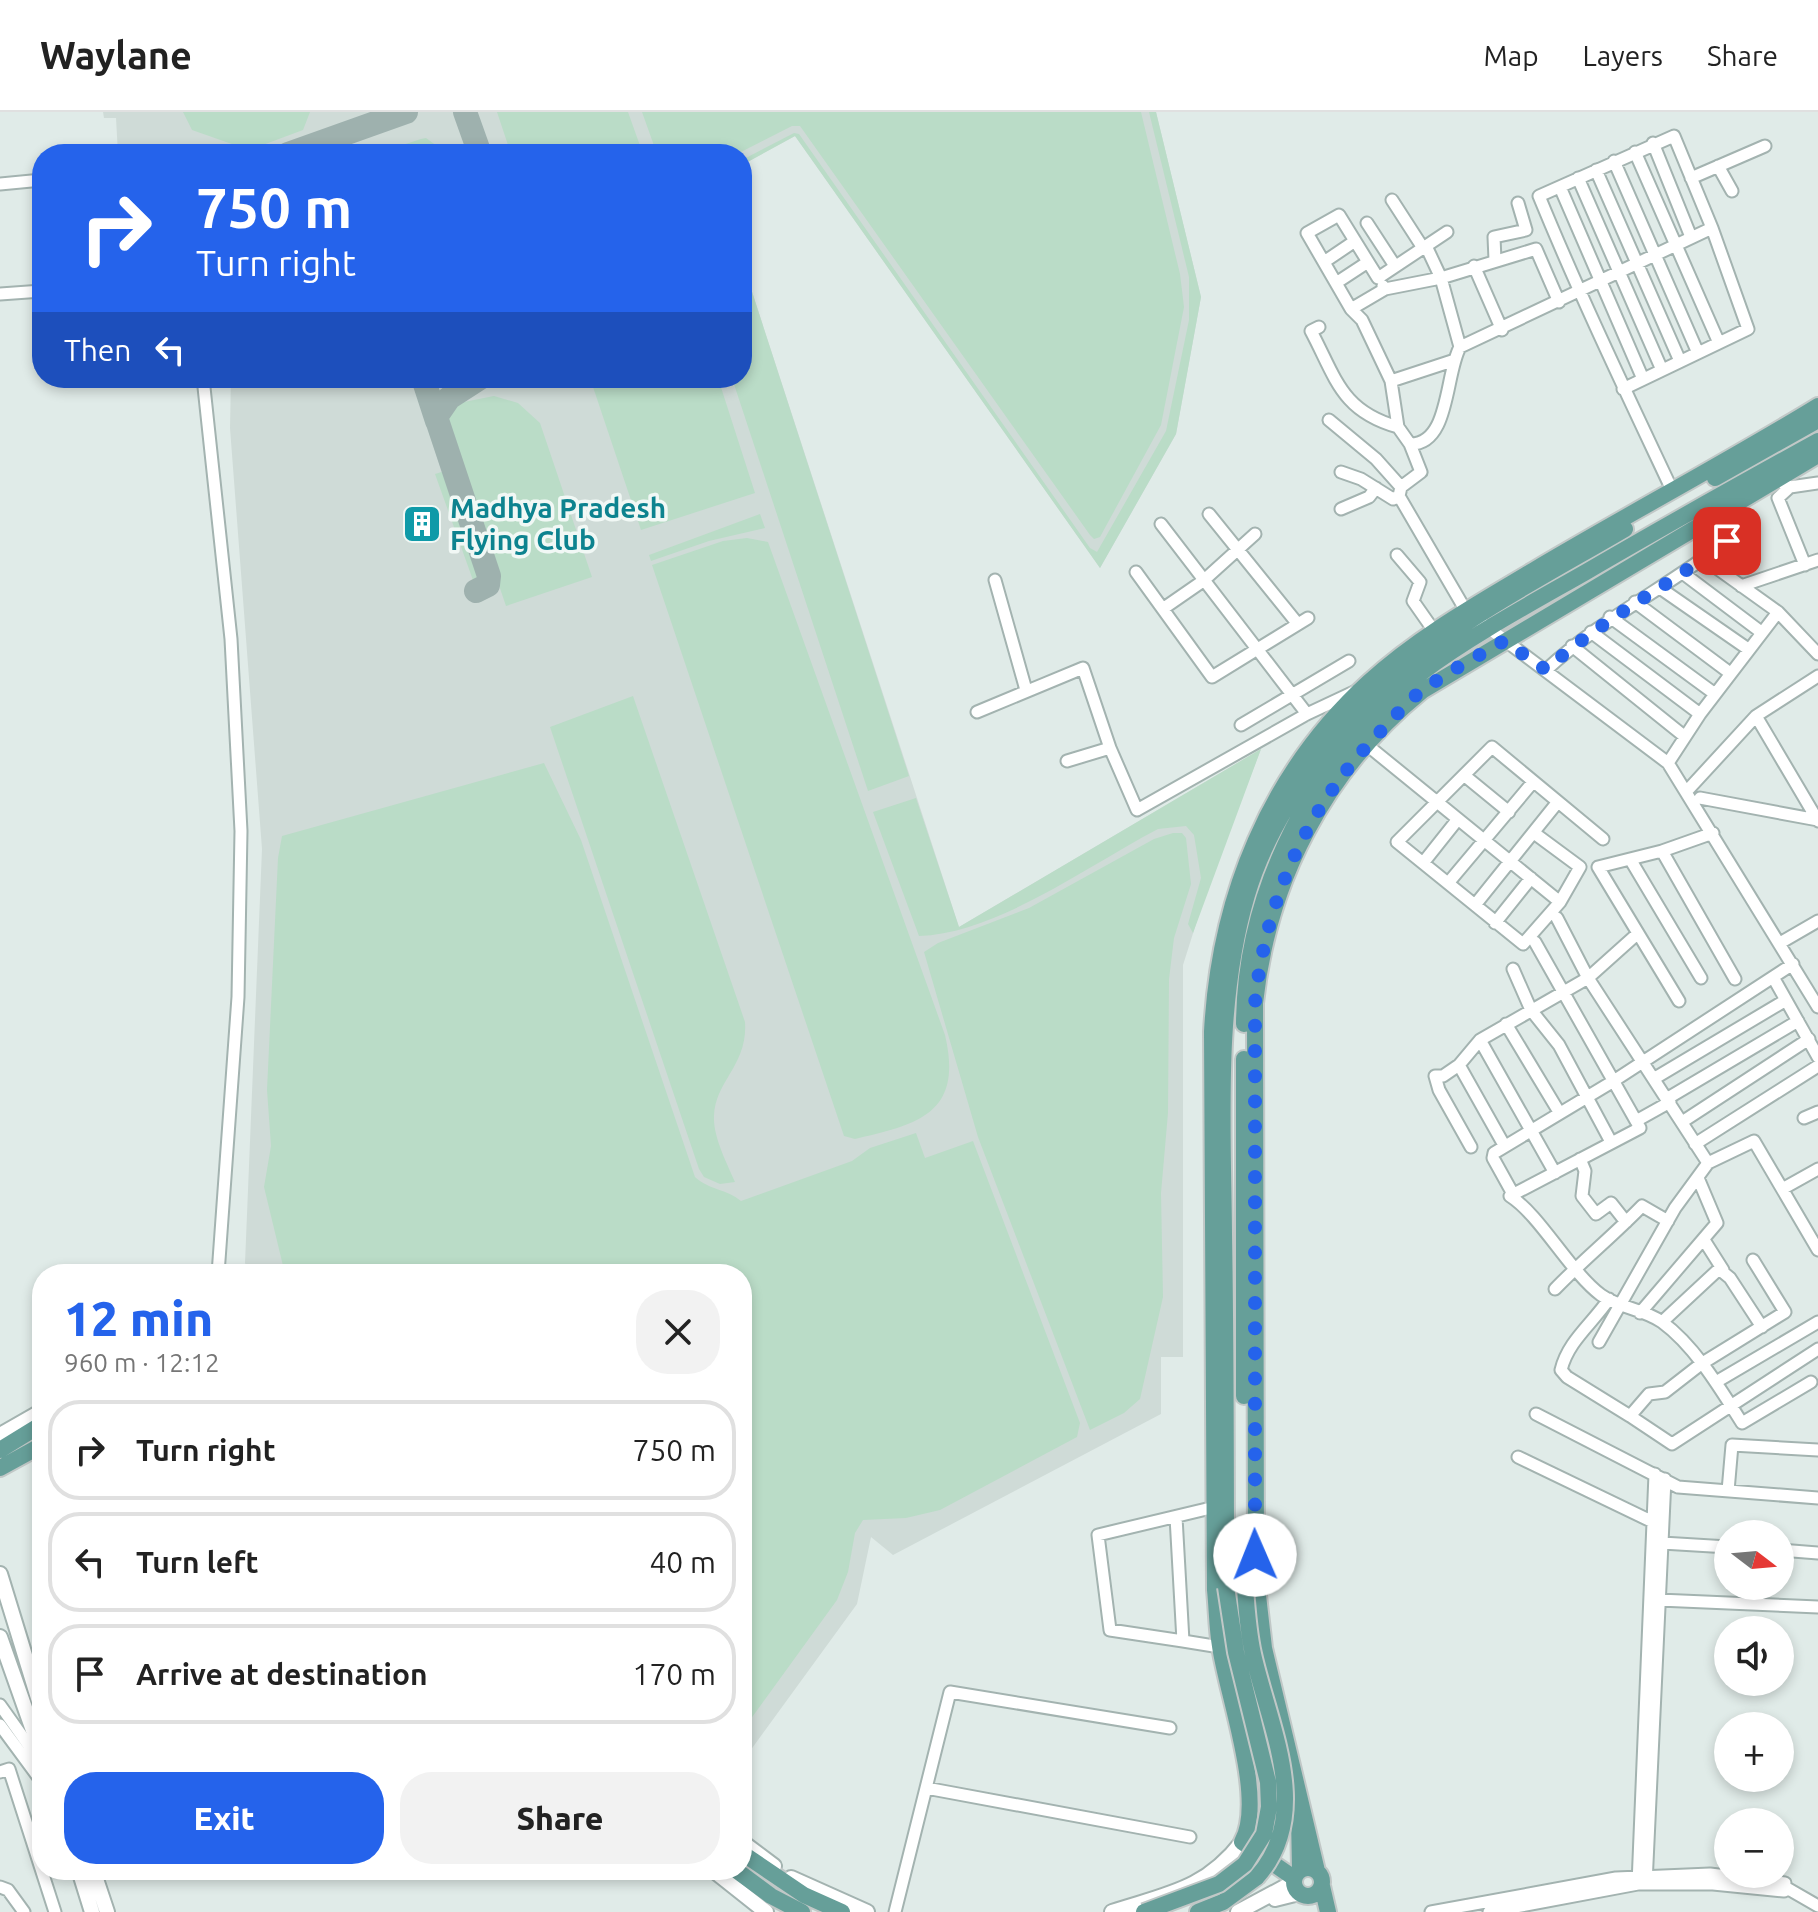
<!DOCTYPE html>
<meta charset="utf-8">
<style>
:root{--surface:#fff;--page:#f2f2f2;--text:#222;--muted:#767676;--line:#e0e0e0;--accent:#2563eb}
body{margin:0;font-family:Ubuntu,sans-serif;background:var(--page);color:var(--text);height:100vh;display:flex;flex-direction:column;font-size:30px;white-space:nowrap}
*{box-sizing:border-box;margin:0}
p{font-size:26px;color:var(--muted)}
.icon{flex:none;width:44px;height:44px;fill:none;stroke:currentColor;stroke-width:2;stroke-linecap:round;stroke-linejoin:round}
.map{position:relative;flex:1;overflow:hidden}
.drawer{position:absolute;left:32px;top:1152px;width:720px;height:616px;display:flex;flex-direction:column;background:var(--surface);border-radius:32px;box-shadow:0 4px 12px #0003}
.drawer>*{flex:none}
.hud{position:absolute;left:32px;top:32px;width:720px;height:244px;border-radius:32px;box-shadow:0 4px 12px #0003;background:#2563eb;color:#fff;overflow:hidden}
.needle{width:52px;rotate:106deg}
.tools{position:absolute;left:1714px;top:1408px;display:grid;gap:16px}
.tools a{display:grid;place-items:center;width:80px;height:80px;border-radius:50%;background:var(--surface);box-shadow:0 4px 12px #0003;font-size:40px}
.pin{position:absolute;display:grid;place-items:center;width:68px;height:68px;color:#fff;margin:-34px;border-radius:16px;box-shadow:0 4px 12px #0006}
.me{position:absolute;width:88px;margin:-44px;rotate:359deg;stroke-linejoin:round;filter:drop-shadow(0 0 6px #0008)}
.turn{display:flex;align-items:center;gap:28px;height:168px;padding:0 32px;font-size:36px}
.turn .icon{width:104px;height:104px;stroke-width:2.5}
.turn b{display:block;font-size:56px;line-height:68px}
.then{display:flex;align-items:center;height:76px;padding:0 32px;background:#0003;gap:16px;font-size:30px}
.round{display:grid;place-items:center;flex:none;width:84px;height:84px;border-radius:32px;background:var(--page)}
.summary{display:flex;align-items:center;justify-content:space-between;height:136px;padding:0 32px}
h1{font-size:48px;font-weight:800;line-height:60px;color:var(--accent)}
.primary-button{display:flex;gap:16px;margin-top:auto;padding:16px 32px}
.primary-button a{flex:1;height:92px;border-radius:32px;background:var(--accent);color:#fff;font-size:32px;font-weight:800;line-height:92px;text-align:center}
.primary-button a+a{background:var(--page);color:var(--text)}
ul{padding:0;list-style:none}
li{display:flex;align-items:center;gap:24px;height:100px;margin:0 16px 12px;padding:0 16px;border:4px solid var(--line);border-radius:32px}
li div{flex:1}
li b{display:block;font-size:30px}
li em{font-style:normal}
header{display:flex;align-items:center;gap:48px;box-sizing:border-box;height:112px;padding:0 40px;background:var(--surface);border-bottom:2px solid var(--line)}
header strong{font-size:38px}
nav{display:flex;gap:44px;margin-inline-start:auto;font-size:28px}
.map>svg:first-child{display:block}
.built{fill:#cfdbd7}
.green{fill:#badcc7}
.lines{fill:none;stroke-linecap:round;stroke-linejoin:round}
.taxiway{stroke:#9eb1ae;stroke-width:24}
.minor-casing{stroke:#a3b3b0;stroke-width:15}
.tertiary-casing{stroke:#a3b3b0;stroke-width:18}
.primary-casing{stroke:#c1c8c7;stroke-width:20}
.minor{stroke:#fff;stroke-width:11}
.tertiary{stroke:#fff;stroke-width:14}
.primary{stroke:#669f99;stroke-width:16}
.primary-bridge-casing{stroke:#c1c8c7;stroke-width:20;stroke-linecap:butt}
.primary-bridge{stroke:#669f99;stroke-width:16}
.route{stroke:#2563eb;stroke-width:14;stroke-dasharray:0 25.2}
.labels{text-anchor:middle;stroke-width:7;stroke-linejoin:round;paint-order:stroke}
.culture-label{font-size:28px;font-weight:bold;fill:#0d838f;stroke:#f1f8f5;text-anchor:start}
</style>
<header>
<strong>Waylane</strong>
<nav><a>Map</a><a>Layers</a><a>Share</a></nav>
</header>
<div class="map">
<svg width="1818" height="1800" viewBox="0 0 1818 1800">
<rect width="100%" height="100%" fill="#e0ebe8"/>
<path class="built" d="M103 0H1156L1201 185 1176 322 1100 456 795 24 742 53V42H118L116 6H104Z
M742 149 959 815 1261 637 1209 771 1183 853V1245H1161V1302L893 1443 871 1425 857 1492 742 1650V1162H250L245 1151 262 737 230 316 231 266H742Z"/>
<path class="green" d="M183 0H310L303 18 249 38 192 18Z
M497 0H628L643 42H511Z
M642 0H1141L1180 162 1184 195 1161 313 1100 425 1094 427 1090 423 800 14H792L737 42H657Z
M1149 0H1156L1201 185 1176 322 1100 456 795 24 742 53V48L794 21 799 22 1090 436 1097 440 1166 319 1189 208V165Z
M426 26 448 42H375L421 27Z
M742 149 909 664 868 679 732 266H742Z
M590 266H718L755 381 641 418Z
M494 284 518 291 540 311 592 465 506 494 445 314 454 292Z
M448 358 482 458 481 467 474 471 435 362Z
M760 402 765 416 709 429 651 449 649 443Z
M747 426 768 430 945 923C963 1000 921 1012 855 1027L844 1024 652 453 723 429Z
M633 584 745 910C748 953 715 969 714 1004 713 1025 727 1051 735 1070L720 1072 704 1065 699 1057 550 615Z
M1261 637 1193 821 1188 812 1201 766 1194 723 1186 714 1158 717C1087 754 998 821 919 824L873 700 916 686 959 815Z
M544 651 581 728 695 1065C709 1078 727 1077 741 1089L852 1049 870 1036 916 1021 925 1046 973 1029 1080 1311 1077 1325 940 1398 906 1406 863 1408 855 1421 848 1460 837 1488 742 1619V1162H285L264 1075 271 1034 267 978 278 746 282 724Z
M1173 721H1182L1186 726 1191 772 1174 826 1169 867 1168 1001 1161 1081 1163 1185 1140 1287 1124 1301 1090 1318 978 1025 924 840 938 831 1029 796 1154 727Z"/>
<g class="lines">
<path class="taxiway" d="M465 0 480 42
M288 42 406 0
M423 266 437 309
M476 479 488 473 489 464 436 305 449 286 480 266"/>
<g class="minor-casing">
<path id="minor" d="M1653 31 1691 125
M1635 40 1719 231
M1614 49 1698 241
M1718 54 1732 79
M1596 58 1680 249
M1578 66 1662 258
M1691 66 1765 34
M0 72 42 68
M1560 75 1643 267
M1392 88 1423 136
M1367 111 1395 154
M1426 134 1441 166 1460 235C1445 262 1450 333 1410 332L1398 315 1391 269 1362 208 1351 197 1307 121 1339 103 1378 166 1447 120
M1495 148 1494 125 1526 118 1518 91
M1324 150 1355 129
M1474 154 1502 218
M1336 171 1368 150
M1385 177 1441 166 1536 137 1559 190
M0 182 42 179
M1351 197 1385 177 1383 174
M1319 215 1311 219C1336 266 1341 299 1398 315
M1460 235 1712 116
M203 266 231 527 241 719 238 885 218 1162
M1391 269 1452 249
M1623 277 1748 217 1712 116 1674 24 1539 84C1580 184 1626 280 1672 378
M1329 308 1376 347 1401 375
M1410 332 1421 360 1401 375 1399 384 1466 499 1668 651 1818 895
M1341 360 1361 367 1393 387 1399 384
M1784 372 1790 375 1818 371
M1790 375 1778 386 1805 453
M1341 397 1369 385 1376 376
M1209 402 1297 511
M1161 412 1307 602
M1397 443 1420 470 1413 489 1434 519
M1704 447 1778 500 1818 542
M1136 460 1212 565 1308 506
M1684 462 1761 520
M995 468 1026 578
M1741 474 1818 448
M1660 476 1748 537
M1635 490 1730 561
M1164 496 1203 469 1255 422
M1610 505 1715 582
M1591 520 1700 602
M1572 534 1684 624
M1546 558C1601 507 1668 475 1727 429
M977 600 1083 556 1110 636 1137 698 1307 602 1356 579
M1756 604 1818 709
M1241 613 1349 549
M1367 633 1560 790
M1067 649 1110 636
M1668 651 1700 602 1778 500
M1465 664 1509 700
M1686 680 1756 604 1818 564
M1700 686 1818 708
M1534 721 1580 755 1560 790 1523 832 1397 730 1492 635 1603 727
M1662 739 1735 867
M1630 747 1701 866
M1423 751 1458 707
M1449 770 1533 670
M1475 793 1557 691
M1557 806 1588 866 1708 1051 1675 1096 1599 1230
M1495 811 1531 766
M1535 830 1640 1016 1510 1084C1540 1103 1570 1160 1601 1183 1619 1196 1644 1197 1662 1210 1695 1234 1721 1278 1742 1311L1811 1270
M1780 831 1818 809
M1513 857 1531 898 1559 933 1611 1030
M1773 865 1818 945
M1679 889 1598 755 1662 739 1713 721
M1506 912 1559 1000
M1480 928 1555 1061
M1459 953 1504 1033
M1655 966 1786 888
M1668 986 1798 909
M1804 1006 1818 1000
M1636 1009 1670 990
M1682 1010 1809 927
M1695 1032 1818 954
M1471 1035 1439 978 1435 964H1443L1459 953 1480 928 1588 866 1636 823
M1580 1047 1585 1059 1582 1084 1596 1102 1611 1091 1626 1110
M1708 1051 1754 1029 1818 1138
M1784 1076 1818 1057
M1513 1082 1493 1046 1494 1041 1612 970 1793 852
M1704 1128 1723 1158
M1555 1177C1583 1148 1614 1123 1642 1094L1668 1109
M1609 1187C1592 1212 1568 1229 1561 1258L1567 1265 1630 1304 1649 1282 1665 1280 1701 1252 1785 1200 1753 1148
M1640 1201 1717 1111 1698 1066
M1662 1210 1719 1157 1730 1166 1762 1215
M1716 1270 1818 1210
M1536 1302 1678 1375 1818 1386
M1630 1304 1672 1332 1818 1237
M1518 1345 1653 1410
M1728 1379 1732 1333 1818 1338
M1176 1405 1183 1529 1220 1535
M1662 1431 1728 1435
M1780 1438 1818 1441
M1659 1488 1818 1495
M1183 1529 1110 1518 1098 1423 1215 1395
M0 1593 42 1652
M0 1613 42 1670
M0 1660 9 1657 55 1800
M926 1676 1190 1725
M1638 1772 1655 1362
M1646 1772 1665 1367
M0 1775 8 1778 24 1800
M895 1800 950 1580 1170 1616
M1431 1800 1616 1766 1710 1762 1785 1771
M1489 1800 1638 1772H1713L1784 1779 1785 1775 1818 1794"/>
</g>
<g class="tertiary-casing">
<path id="tertiary" d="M0 1323 42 1299
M0 1462 42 1599
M0 1525 42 1644
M742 1730 774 1754
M79 1758 92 1800
M93 1758 107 1800
M713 1758 766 1800
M791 1766 867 1800
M1275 1787 1299 1781
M1112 1800C1167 1782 1205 1778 1242 1730
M1238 1800 1294 1770"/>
</g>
<g class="primary-casing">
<path id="primary" d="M1715 366 1818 308
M1244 912C1245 779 1314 642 1421 561 1472 523 1530 492 1586 460 1663 415 1740 372 1818 329
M1244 947V1284
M0 1338 42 1312
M0 1356 42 1333
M1243 1415 1244 1462
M1226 1475C1226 1358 1226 1240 1224 1122 1223 1010 1215 891 1247 783 1269 708 1320 640 1373 585 1437 519 1545 464 1625 417
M1299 1703 1300 1758
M742 1741 804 1783 842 1800
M1294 1770a14 14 0 1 1 28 0a14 14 0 1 1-28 0Z
M736 1758 771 1784 802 1800
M1317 1759 1264 1536 1256 1466 1255 891C1268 768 1325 658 1422 579L1818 343
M1294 1766 1242 1730C1266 1688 1227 1583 1220 1534 1217 1516 1217 1497 1215 1478L1212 920C1219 786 1269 661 1369 570 1418 525 1477 492 1534 458 1628 402 1725 351 1818 294
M1322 1774 1328 1800
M1198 1800 1223 1790 1257 1765"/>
</g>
<use href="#minor" class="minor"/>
<use href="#tertiary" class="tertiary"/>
<use href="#primary" class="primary"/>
<g class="primary-bridge-casing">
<path id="primary-bridge" d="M1244 1462C1246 1488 1247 1515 1253 1542 1269 1614 1314 1701 1257 1765
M1144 1800 1219 1772 1245 1752 1264 1722 1269 1695 1268 1670 1236 1540 1226 1475"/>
</g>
<use href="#primary-bridge" class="primary-bridge"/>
</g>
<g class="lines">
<path class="route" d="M1255 1443V891C1266 786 1307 695 1381 619 1394 606 1406 591 1420 580 1446 561 1476 545 1504 529L1546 558C1601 507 1668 475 1727 429"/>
</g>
<defs>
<g id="building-square" transform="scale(2)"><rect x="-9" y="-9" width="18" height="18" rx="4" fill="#0f9aa8" stroke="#f1f8f5"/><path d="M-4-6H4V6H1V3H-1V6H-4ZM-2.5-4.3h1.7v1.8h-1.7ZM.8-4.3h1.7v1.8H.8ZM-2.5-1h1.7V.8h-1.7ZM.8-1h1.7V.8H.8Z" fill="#fff"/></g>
</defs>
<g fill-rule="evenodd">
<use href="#building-square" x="422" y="412"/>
</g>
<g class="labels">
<g class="culture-label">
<text x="450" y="406">Madhya Pradesh<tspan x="450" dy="32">Flying Club</tspan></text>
</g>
</g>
</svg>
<div class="tools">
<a><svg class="needle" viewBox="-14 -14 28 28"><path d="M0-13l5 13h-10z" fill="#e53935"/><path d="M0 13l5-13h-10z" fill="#767676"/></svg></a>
<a><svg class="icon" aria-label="sound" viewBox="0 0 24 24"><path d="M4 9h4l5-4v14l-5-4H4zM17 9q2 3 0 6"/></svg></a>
<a>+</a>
<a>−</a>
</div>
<div class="pin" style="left:1727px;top:429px;background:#d93025"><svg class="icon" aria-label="arrive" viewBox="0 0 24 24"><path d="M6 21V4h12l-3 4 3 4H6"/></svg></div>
<svg class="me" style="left:1255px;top:1443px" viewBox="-20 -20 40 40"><circle r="19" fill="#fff"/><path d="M0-13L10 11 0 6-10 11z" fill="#2563eb"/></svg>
<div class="hud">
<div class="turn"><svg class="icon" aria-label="right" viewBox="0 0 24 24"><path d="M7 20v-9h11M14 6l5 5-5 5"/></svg><div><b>750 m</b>Turn right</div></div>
<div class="then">Then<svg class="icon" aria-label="left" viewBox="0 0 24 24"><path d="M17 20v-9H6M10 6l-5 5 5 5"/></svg></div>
</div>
<section class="drawer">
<div class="summary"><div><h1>12 min</h1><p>960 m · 12:12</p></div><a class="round"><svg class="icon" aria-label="close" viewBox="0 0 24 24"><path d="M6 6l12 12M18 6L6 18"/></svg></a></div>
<ul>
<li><svg class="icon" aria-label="right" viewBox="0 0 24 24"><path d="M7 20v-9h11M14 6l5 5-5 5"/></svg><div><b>Turn right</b></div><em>750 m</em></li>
<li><svg class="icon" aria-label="left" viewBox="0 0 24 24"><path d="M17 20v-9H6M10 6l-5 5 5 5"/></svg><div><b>Turn left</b></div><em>40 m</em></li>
<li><svg class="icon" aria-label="arrive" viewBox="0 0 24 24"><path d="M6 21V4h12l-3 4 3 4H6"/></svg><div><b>Arrive at destination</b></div><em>170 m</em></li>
</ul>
<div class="primary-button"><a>Exit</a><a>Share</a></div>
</section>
</div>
